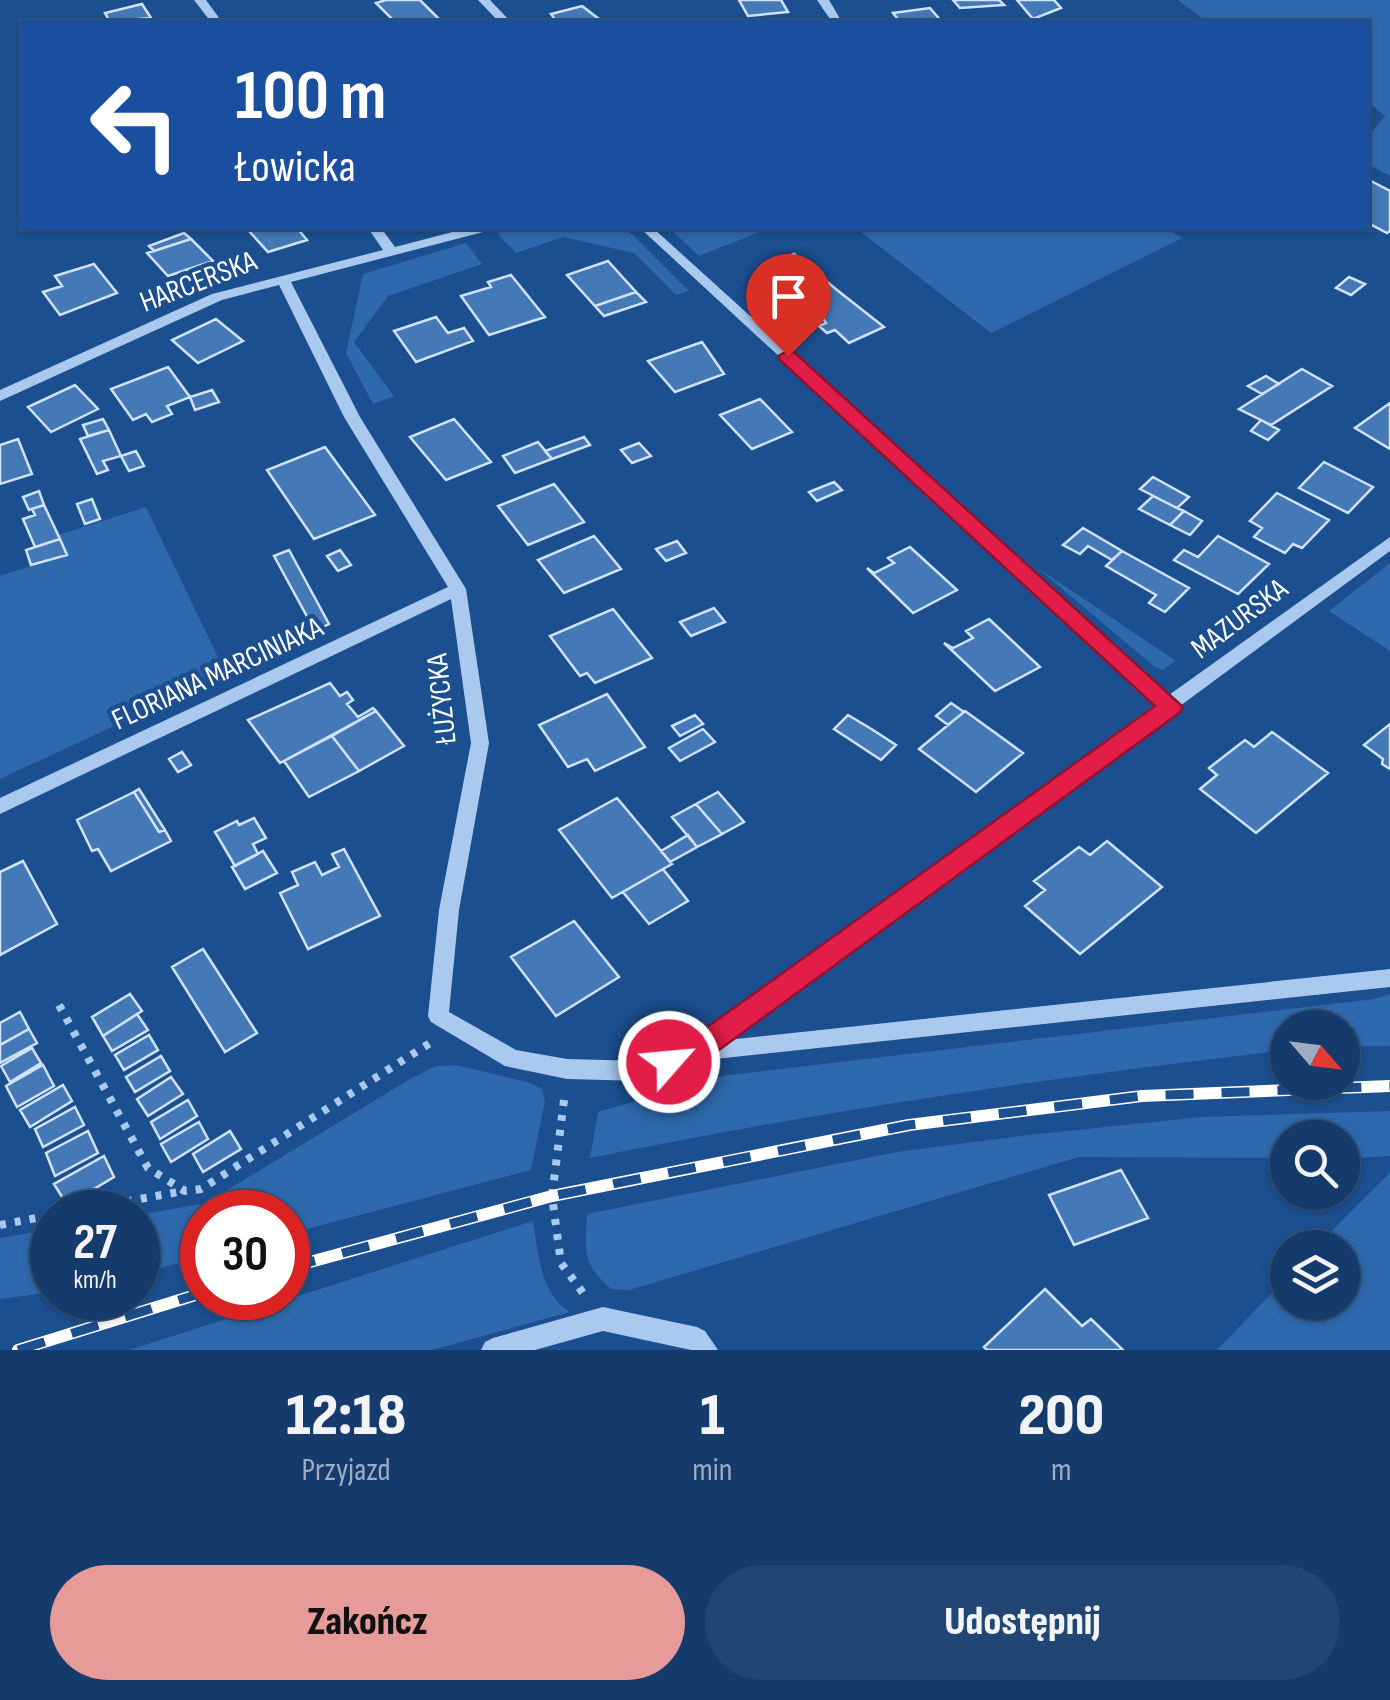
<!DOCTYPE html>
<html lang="pl">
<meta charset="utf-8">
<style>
:root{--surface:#143b6b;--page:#214673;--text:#f1f3f6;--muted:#9dadc1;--line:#33557e;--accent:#e69b98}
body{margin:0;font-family:"Sofia Sans Condensed",sans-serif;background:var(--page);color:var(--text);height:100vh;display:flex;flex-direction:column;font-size:38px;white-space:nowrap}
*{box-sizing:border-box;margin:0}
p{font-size:32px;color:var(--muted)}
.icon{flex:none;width:55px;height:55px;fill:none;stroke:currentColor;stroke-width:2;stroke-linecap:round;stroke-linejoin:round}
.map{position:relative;height:1350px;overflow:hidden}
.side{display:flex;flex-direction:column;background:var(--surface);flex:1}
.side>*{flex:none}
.guide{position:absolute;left:20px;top:20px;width:1350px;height:210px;border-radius:0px;box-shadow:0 2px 8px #0004,0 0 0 2px var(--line);background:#1a4fa0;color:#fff;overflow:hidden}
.needle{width:65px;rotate:118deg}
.fabs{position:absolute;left:1270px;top:1010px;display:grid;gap:20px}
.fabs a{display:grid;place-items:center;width:90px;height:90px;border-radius:50%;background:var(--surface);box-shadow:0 2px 8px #0004,0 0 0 2px var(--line);font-size:50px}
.speed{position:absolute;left:30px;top:1190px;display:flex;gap:20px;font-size:50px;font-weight:700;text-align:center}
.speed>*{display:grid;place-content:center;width:130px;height:130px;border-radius:50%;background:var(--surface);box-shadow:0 2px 8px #0004,0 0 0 2px var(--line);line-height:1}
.speed small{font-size:25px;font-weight:400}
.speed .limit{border:15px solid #d22;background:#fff;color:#111}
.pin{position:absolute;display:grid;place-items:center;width:85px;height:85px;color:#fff;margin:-102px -42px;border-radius:50% 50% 50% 0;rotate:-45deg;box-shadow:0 0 10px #0007}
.pin .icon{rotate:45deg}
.me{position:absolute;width:110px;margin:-55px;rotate:63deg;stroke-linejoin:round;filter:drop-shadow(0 0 8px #0008)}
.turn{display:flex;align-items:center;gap:35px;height:210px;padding:0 50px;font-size:45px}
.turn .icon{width:130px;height:130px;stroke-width:2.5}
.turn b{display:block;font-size:70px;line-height:85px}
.eta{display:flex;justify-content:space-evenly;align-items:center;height:170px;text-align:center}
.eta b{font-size:60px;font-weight:800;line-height:70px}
.button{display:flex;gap:20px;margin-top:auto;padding:20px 50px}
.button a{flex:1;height:115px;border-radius:60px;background:var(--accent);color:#111;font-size:40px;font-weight:800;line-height:115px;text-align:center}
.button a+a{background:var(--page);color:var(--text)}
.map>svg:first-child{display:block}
.green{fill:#2e69ad}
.building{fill:#4478b7;stroke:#cfe3fa;stroke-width:2.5}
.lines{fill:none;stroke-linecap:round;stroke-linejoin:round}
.path{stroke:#a9c9ee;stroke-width:8;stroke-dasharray:6 9;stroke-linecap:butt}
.minor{fill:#a9c9ee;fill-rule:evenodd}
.rail-casing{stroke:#fff;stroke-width:12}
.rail{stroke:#1b4f8f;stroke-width:9;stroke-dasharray:28;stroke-linecap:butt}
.route{fill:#e11d48;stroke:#92132f;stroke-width:2.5}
.labels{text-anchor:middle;stroke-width:9;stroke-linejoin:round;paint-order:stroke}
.street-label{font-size:30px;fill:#fff;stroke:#1b4f8f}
</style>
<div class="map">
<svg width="1390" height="1350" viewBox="0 0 1390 1350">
<rect width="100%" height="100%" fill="#1b4f8f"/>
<path class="green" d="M1178 0H1390V176L1368 164V136L1385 116 1368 102V22H1207Z
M516 228H626L689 291 676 295 634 253 563 237 516 253 497 233Z
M669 228H770L699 256Z
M856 228H1165L1182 238 991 333Z
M466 243 482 264 388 296 354 342 394 396 373 404 346 353 363 274Z
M146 507 226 674 0 779V576L66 555 58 535Z
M1390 563V651L1329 611Z
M1035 566 1176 661 1163 670 1155 667Z
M1390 994V1046L1343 1047 1342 1028H1288L1287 1050C1053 1077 821 1111 590 1158L598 1112 722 1076 1374 999Z
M456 1065 527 1082 542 1089 545 1101 531 1170 288 1234V1212H202V1257L138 1274V1215L206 1203 410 1079 436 1066Z
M1390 1111V1156L1343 1159 1342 1138H1288L1287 1158 1079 1157 629 1290 611 1289C582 1263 585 1252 587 1214L897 1152 1019 1136 1201 1117Z
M1390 1172V1350H1217L1287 1277 1288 1302H1342V1248L1316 1247Z
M533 1221C539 1255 539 1292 570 1312L432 1350H129Z
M52 1229V1292L0 1299V1238Z"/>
<path class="building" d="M386 0H420L440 20 395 22 376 3Z
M739 0H781L788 12 748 16Z
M953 0H999L1004 5 960 8Z
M1017 0H1054L1061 8 1033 19Z
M142 4 151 18 101 22 109 20 105 13Z
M582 6 603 22H557L551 14Z
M930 8 942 22H900L893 13Z
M1369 180 1390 191V231L1387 233 1368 223Z
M257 228H297L307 240 268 252 249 231Z
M184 233 191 239 154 251 149 246Z
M191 239 213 261 168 276 147 253Z
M794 254 837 290 884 327 849 343 835 330 827 333 819 326 826 323 820 314 793 292 783 286 776 289 767 282 774 279 761 268Z
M608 261 636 292 595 306 567 275Z
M94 264 117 293 60 315 43 292 62 286 55 276Z
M511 275 545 317 489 335 461 296 491 287 488 282Z
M1349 277 1365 284 1351 295 1336 288Z
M636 292 646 302 604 316 595 306Z
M436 317 448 333 464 328 473 341 416 362 394 331Z
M216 319 243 341 198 363 172 340Z
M702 342 724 374 675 392 648 361Z
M168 367 190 397 167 406 172 414 152 422 146 414 133 420 111 389Z
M1302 369 1332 386 1271 425 1239 409Z
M1266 376 1279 384 1262 394 1248 386Z
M75 385 98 409 51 432 28 407Z
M212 390 219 402 195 410 190 397Z
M760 399 792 432 752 449 720 415Z
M1390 403V449L1355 428Z
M103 419 109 430 88 436 83 425Z
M454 419 491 462 446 480 410 437Z
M1261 420 1279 430 1268 440 1251 431Z
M109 430 121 456 103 461 108 470 97 474 80 439Z
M584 437 590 445 552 459 545 451Z
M18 439 32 474 0 484V445Z
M538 442 552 459 515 473 503 456Z
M639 443 651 456 632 463 621 450Z
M325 447 375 515 314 539 267 470Z
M136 451 144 466 129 471 121 456Z
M1324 462 1373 487 1348 513 1299 488Z
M1153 477 1189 497 1177 508 1140 489Z
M834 482 842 490 817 501 809 492Z
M554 484 584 522 528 545 498 506Z
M39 491 44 505 29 510 23 497Z
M1277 493 1329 520 1302 548 1293 544 1285 553 1254 537 1262 528 1250 521Z
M1153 496 1177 508 1184 511 1170 525 1139 509Z
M92 499 100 519 85 524 77 504Z
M44 505 60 539 35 547 23 519 35 515 32 509Z
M1184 511 1202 521 1190 535 1170 525Z
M1083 528 1122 551 1112 560 1088 546 1080 554 1063 545Z
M594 536 621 569 564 593 538 560Z
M1218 536 1269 564 1238 594 1174 560 1184 550 1198 557Z
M60 539 67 555 31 565 26 550Z
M677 541 686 553 666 561 656 549Z
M910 547 957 590 913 613 867 568 874 573 894 563 888 558Z
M289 550 329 624 315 631 274 556Z
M340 550 351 565 338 571 327 556Z
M1122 551 1189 588 1165 612 1149 603 1156 595 1106 566Z
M714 608 725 622 691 636 680 622Z
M613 609 652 658 595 683 587 673 580 676 550 636Z
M989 619 1040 667 995 691 944 643 953 648 973 638 966 631Z
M330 683 340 696 347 692 353 700 347 704 358 717 373 708 376 711 280 763 248 720Z
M607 694 645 747 595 771 587 759 568 767 539 725Z
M951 703 964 712 948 725 936 716Z
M376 711 404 746 359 771 332 736Z
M965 711 1023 753 976 792 919 749Z
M695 715 703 724 680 736 672 726Z
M848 715 873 730 896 745 881 760 834 729Z
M1390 724V769L1382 764 1383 759 1364 745Z
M703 729 715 742 680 761 669 748Z
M1272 732 1328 773 1256 833 1200 789 1217 775 1209 768 1245 740 1254 747Z
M332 736 359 771 309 797 284 761Z
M182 752 191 765 178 772 169 759Z
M139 789 165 830 159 832 134 792Z
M134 792 159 832 165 830 171 841 111 871 98 849 92 851 77 820Z
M718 792 744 822 722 834 696 804Z
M617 798 672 864 612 898 559 830Z
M696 804 722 834 697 847 672 817Z
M254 818 266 838 253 844 258 854 235 866 215 832 237 821 239 825Z
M688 835 697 847 670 862 661 851Z
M1107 841 1162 887 1080 954 1025 906 1045 890 1034 881 1079 847 1090 855Z
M344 849 380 916 308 949 280 893 298 885 292 872 315 862 322 875 339 867 332 854Z
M263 851 277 873 245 889 232 867Z
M23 861 57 924 0 955V872Z
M663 869 688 901 649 924 623 892Z
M574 921 619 977 556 1016 511 957Z
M203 949 257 1033 225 1052 172 967Z
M130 994 142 1011 103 1036 92 1017Z
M20 1012 29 1029 0 1045V1023Z
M137 1014 148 1030 112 1051 103 1036Z
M29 1029 37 1043 0 1063V1045Z
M149 1035 158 1050 124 1070 115 1055Z
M32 1048 41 1063 10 1082 1 1066Z
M161 1056 170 1071 135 1092 126 1077Z
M43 1065 54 1086 17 1107 6 1086Z
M171 1077 183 1094 148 1116 137 1099Z
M63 1085 72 1101 30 1127 20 1110Z
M188 1100 197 1116 160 1139 151 1122Z
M75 1107 84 1125 43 1147 35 1129Z
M199 1122 208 1139 171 1162 161 1144Z
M88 1131 98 1153 55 1176 46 1153Z
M230 1131 241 1149 203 1172 193 1154Z
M104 1156 114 1177 67 1205 54 1184Z
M1121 1170 1148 1218 1074 1245 1049 1195Z
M1045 1289 1082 1326 1091 1319 1123 1350H987L984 1347Z"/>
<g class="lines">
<path class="path" d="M59 1005 148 1168 185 1191 201 1189 430 1043
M564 1100 552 1196 561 1263 583 1293
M67 1212 184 1191
M0 1225 52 1215"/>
<path class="minor" d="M194 0H206L222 22H211Z
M478 0H490L511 22H499Z
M817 0H829L842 22H832Z
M368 228H381L395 247 468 228H489L487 231 291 282 360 417 466 589 489 743 459 910 449 1012 516 1050 567 1059 643 1061 687 1045 1156 704 640 228H653L1169 695 1390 537V551L1180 706 1177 712 1170 713 727 1040 1390 969V987L697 1061 643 1081 567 1079 505 1066 431 1022 428 1016 439 910 471 743 451 599 0 814V798L448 587 344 417 279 285 222 300 0 401V390L212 294 383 250Z
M603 1307 697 1327 705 1331 718 1350H691L603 1331 535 1350H481L485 1342 493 1338Z"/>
<g class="rail-casing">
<path id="rail" d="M288 1268 552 1196 909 1125 1142 1096 1390 1086
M18 1350 202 1293"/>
</g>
<use href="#rail" class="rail"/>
</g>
<path class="route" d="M788 351 794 352 1183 707 1179 713 704 1061 669 1074 659 1071 655 1062 659 1053 685 1043 1155 706 781 361 778 356Z"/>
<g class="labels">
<g class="street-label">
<text transform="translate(198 281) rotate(-21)" y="10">HARCERSKA</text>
<text transform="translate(1239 618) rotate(-37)" y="10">MAZURSKA</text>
<text transform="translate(217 673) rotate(-25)" y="10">FLORIANA MARCINIAKA</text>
<text transform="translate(441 699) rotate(-96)" y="10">ŁUŻYCKA</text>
</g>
</g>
</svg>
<div class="fabs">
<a><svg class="needle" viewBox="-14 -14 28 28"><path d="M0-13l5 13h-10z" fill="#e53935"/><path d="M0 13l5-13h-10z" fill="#9dadc1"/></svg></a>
<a><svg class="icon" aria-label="search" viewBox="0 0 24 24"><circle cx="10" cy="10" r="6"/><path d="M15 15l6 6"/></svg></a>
<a><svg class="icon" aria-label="layers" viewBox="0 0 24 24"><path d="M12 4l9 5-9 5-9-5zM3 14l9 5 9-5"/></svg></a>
</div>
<div class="speed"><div>27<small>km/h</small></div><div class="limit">30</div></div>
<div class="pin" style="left:788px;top:356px;background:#d93025"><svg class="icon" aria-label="arrive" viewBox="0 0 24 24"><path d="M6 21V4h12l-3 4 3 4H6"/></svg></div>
<svg class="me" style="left:669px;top:1062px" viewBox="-20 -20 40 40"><circle r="17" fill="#e11d48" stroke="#fff" stroke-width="3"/><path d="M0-11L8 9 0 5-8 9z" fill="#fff"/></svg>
<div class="guide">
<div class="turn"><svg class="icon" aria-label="left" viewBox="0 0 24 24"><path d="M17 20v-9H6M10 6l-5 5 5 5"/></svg><div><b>100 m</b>Łowicka</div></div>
</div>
</div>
<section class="side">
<div class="eta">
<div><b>12:18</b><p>Przyjazd</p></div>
<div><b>1</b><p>min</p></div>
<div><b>200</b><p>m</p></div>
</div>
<div class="button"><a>Zakończ</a><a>Udostępnij</a></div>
</section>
